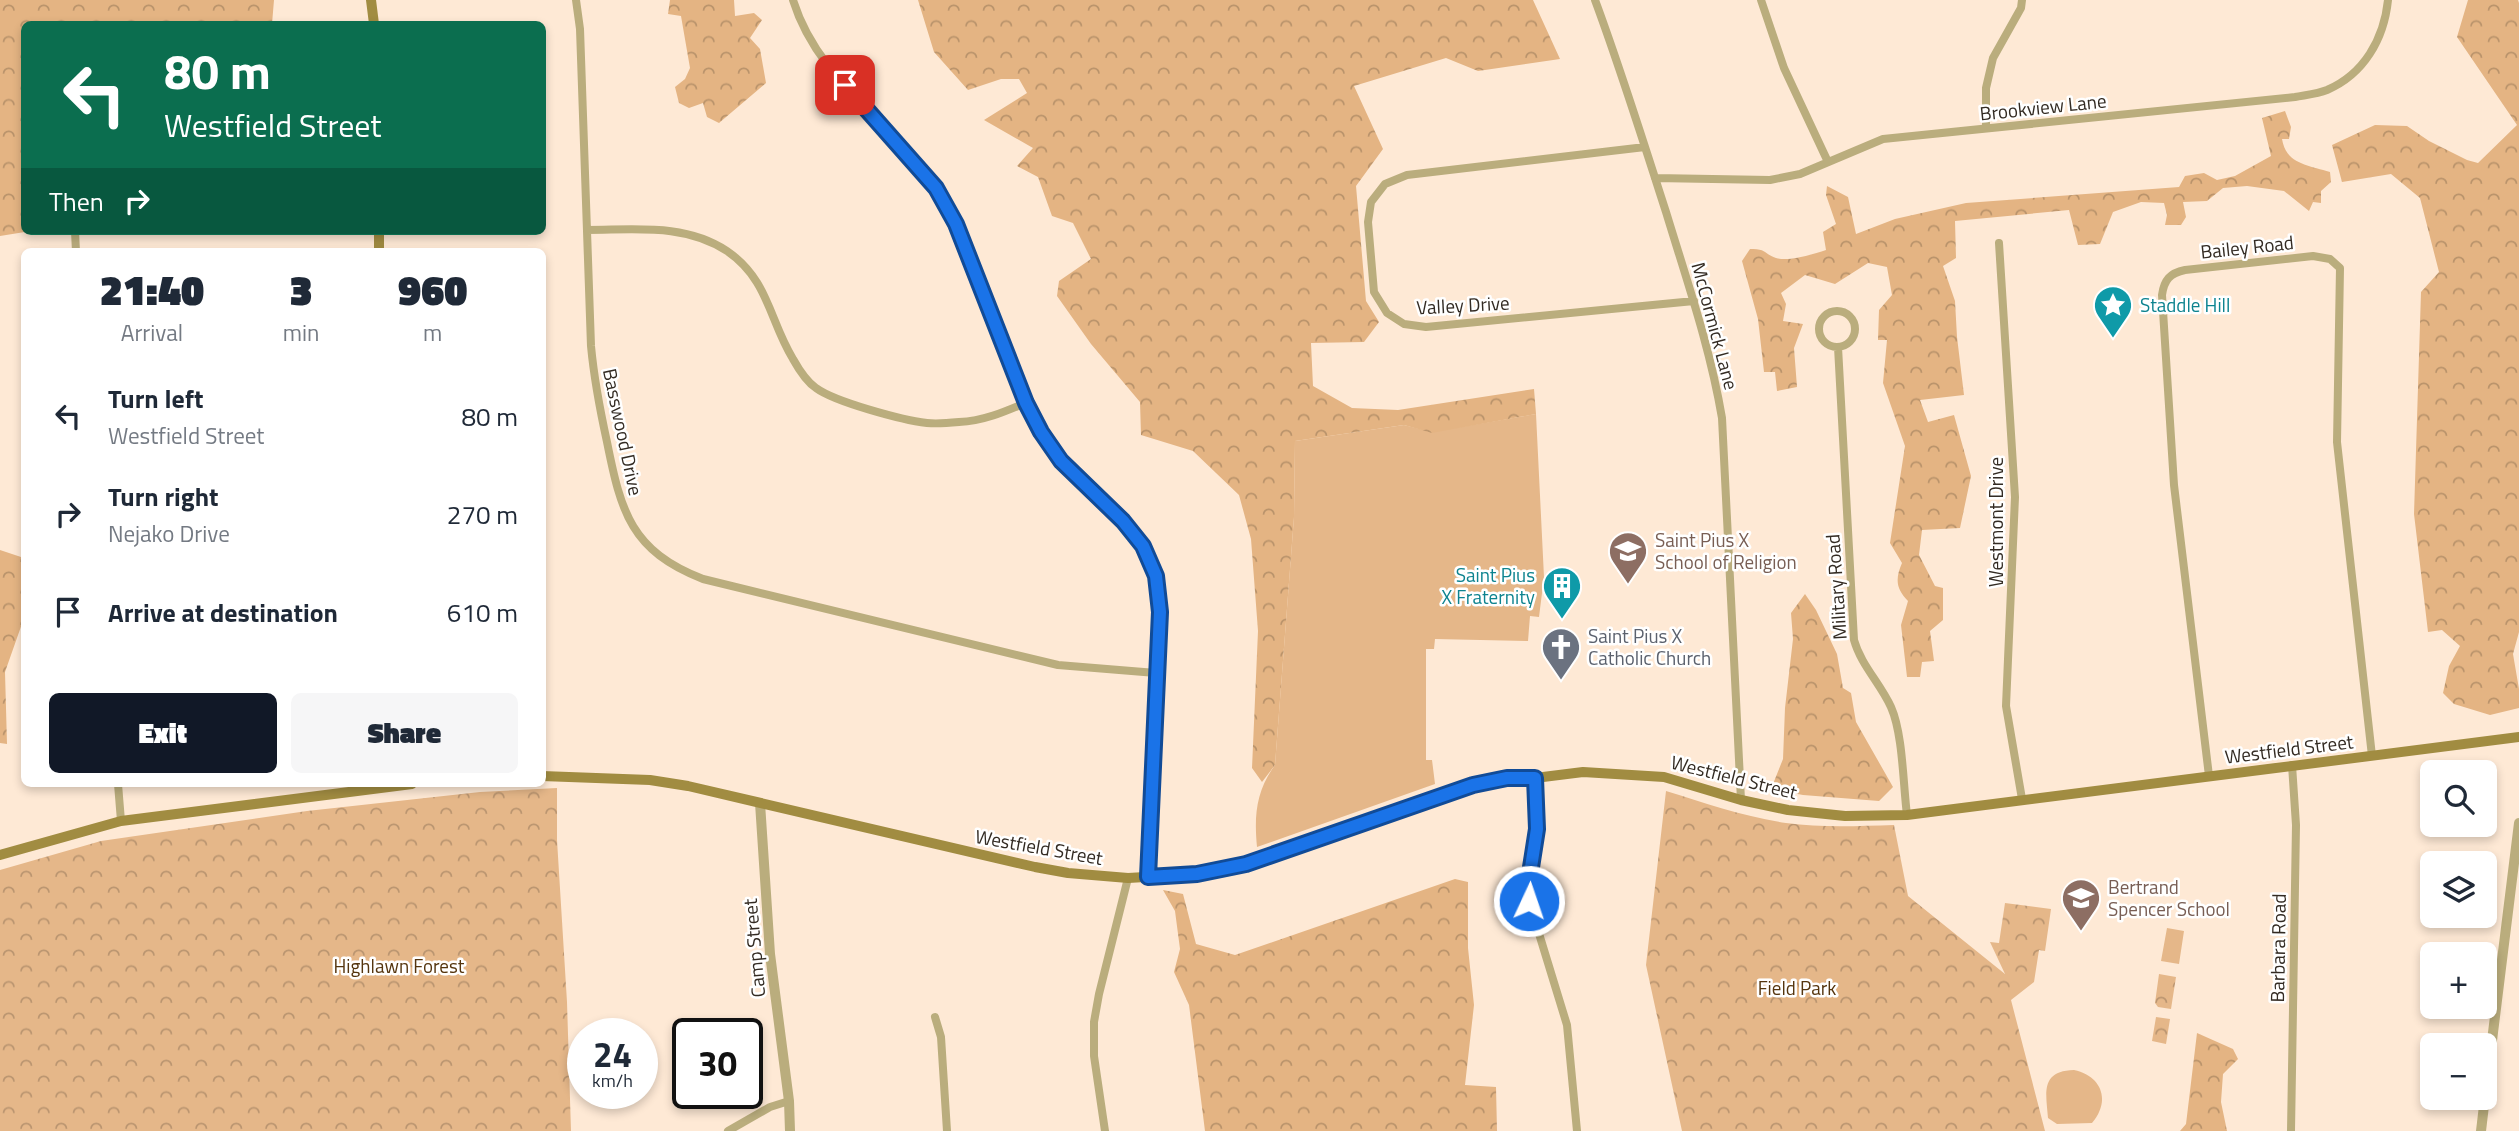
<!DOCTYPE html>
<meta charset="utf-8">
<style>
:root{--surface:#fff;--page:#f6f6f7;--text:#1f2937;--muted:#747a83;--accent:#111827}
body{margin:0;font-family:"Titillium Web",sans-serif;background:var(--page);color:var(--text);height:100vh;display:flex;flex-direction:column;font-size:26px;white-space:nowrap}
*{box-sizing:border-box;margin:0}
p{font-size:23px;color:var(--muted)}
.icon{flex:none;width:38px;height:38px;fill:none;stroke:currentColor;stroke-width:2;stroke-linecap:round;stroke-linejoin:round}
.map{position:relative;flex:1;overflow:hidden}
.panel{position:absolute;left:21px;top:248px;width:525px;height:539px;display:flex;flex-direction:column;background:var(--surface);border-radius:10px;box-shadow:0 4px 10px #0003}
.panel>*{flex:none}
.guide{position:absolute;left:21px;top:21px;width:525px;height:214px;border-radius:10px;box-shadow:0 4px 10px #0003;background:#0b6e4f;color:#fff;overflow:hidden}
.fabs{position:absolute;left:2420px;top:760px;display:grid;gap:14px}
.fabs a{display:grid;place-items:center;width:77px;height:77px;border-radius:10px;background:var(--surface);box-shadow:0 4px 10px #0003;font-size:35px}
.speed{position:absolute;left:567px;top:1018px;display:flex;gap:14px;font-size:35px;font-weight:700;text-align:center}
.speed>*{display:grid;place-content:center;width:91px;height:91px;border-radius:50%;background:var(--surface);box-shadow:0 4px 10px #0003;line-height:1}
.speed small{font-size:18px;font-weight:400}
.speed .limit{border:4px solid #111;border-radius:10px;background:#fff;color:#111}
.pin{position:absolute;display:grid;place-items:center;width:60px;height:60px;color:#fff;margin:-30px;border-radius:14px;box-shadow:0 4px 10px #0006}
.me{position:absolute;width:77px;margin:-38px;rotate:3deg;stroke-linejoin:round;filter:drop-shadow(0 0 5px #0008)}
.turn{display:flex;align-items:center;gap:24px;height:147px;padding:0 28px;font-size:32px}
.turn .icon{width:91px;height:91px;stroke-width:2.5}
.turn b{display:block;font-size:49px;line-height:60px}
.then{display:flex;align-items:center;height:66px;padding:0 28px;background:#0003;gap:14px;font-size:26px}
.eta{display:flex;justify-content:space-evenly;align-items:center;height:119px;text-align:center}
.eta b{font-size:42px;font-weight:800;line-height:49px}
.cta{display:flex;gap:14px;margin-top:auto;padding:14px 28px}
.cta a{flex:1;height:80px;border-radius:10px;background:var(--accent);color:#fff;font-size:28px;font-weight:800;line-height:80px;text-align:center}
.cta a+a{background:var(--page);color:var(--text)}
ul{padding:0;list-style:none}
li{display:flex;align-items:center;gap:21px;height:98px;padding:0 28px}
li div{flex:1}
li b{display:block;font-size:26px}
li em{font-style:normal}
.map>svg:first-child{display:block}
.grass{fill:#e5b789}
.forest{fill:url(#forest-crowns)}
.park{fill:url(#park-crowns)}
.lines{fill:none;stroke-linecap:round;stroke-linejoin:round}
.minor{stroke:#baad7d;stroke-width:8}
.tertiary{stroke:#baad7d;stroke-width:10}
.secondary{stroke:#a18c41;stroke-width:10}
.route-casing{stroke:#114b97;stroke-width:18}
.route{stroke:#1a73e8;stroke-width:12}
.labels{text-anchor:middle;stroke-width:5;stroke-linejoin:round;paint-order:stroke}
.street-label{font-size:19px;fill:#332b23;stroke:#fff}
.culture-label{font-size:19px;fill:#0d838f;stroke:#fff;text-anchor:start}
.education-label{font-size:19px;fill:#785e54;stroke:#fff;text-anchor:start}
.worship-label{font-size:19px;fill:#5b616d;stroke:#fff;text-anchor:start}
.park-label{font-size:19px;fill:#55350e;stroke:#fff}
</style>
<div class="map">
<svg width="2519" height="1131" viewBox="0 0 2519 1131">
<defs>
<pattern id="forest-crowns" width="20" height="18" patternUnits="userSpaceOnUse" patternTransform="scale(1.75)"><rect width="20" height="18" fill="#e4b483"/><path d="M2 6a3 3 0 1 1 6 0M12 15a3 3 0 1 1 6 0" fill="none" stroke="#b9936b"/></pattern>
<pattern id="park-crowns" width="20" height="18" patternUnits="userSpaceOnUse" patternTransform="scale(1.75)"><rect width="20" height="18" fill="#e5b789"/><path d="M2 6a3 3 0 1 1 6 0M12 15a3 3 0 1 1 6 0" fill="none" stroke="#ba9570"/></pattern>
</defs>
<rect width="100%" height="100%" fill="#fee9d5"/>
<path class="grass" d="M1536 414 1544 577 1539 617 1530 616 1528 641 1435 639 1434 649H1426V760H1432L1435 784 1257 847C1254 816 1256 791 1275 765L1294 517 1295 441 1404 425 1432 432Z
M2167 928 2184 931 2179 964 2161 961Z
M2074 1070C2102 1076 2111 1101 2092 1123L2057 1124 2048 1118C2046 1093 2040 1071 2074 1070Z"/>
<path class="forest" d="M0 0H274L272 24H24V231H31L0 236Z
M670 0H734L735 16 754 13 762 20 750 38 760 49 766 83 719 123 707 117 703 103 689 108 679 103 675 87 685 79 690 68 681 16 668 14Z
M918 0H1533L1560 59 1478 71 1446 58 1354 86 1383 149 1356 186 1366 301 1379 322 1364 342 1311 343 1313 386 1352 408 1398 410 1534 389 1536 414 1432 433 1404 425 1295 441 1294 517 1275 765 1262 782 1252 768 1258 631 1251 539 1239 495 1193 451 1141 435 1140 402 1091 344 1057 296 1059 281 1091 259 1073 223 1052 216 1038 177 1017 166 1033 148 984 120 1027 93 1019 79H1001L968 90 934 52Z
M2468 0H2518L2519 3V632L2513 654 2519 689V708L2490 715 2454 704 2443 693 2449 666 2460 646 2442 630 2428 632 2414 514 2421 292 2439 272 2420 198 2391 174 2342 182 2332 145 2375 125 2407 126 2429 141 2467 160 2478 163 2517 125 2457 37Z
M2285 111 2291 127 2289 139H2282C2286 164 2308 165 2330 172L2331 182 2321 191V203L2313 202 2309 211 2284 191 2247 186 2223 188 2207 201 2183 202 2186 217 2181 225H2165L2167 215 2164 203 2141 202 2113 212 2100 244 2078 245 2069 210 1955 221 1956 258 1943 266 1955 301 1957 337 1964 395 1920 400 1928 422 1954 415 1971 476 1960 528 1922 530 1919 555 1935 586 1943 588V620L1930 631 1934 661 1922 662 1920 677H1907L1901 625 1908 601C1896 589 1895 579 1902 563L1890 543 1905 446 1883 383 1887 340H1878L1879 310 1892 295 1887 267 1868 263 1835 284 1805 275 1781 293 1786 304 1783 321 1803 324 1794 348 1797 387 1777 391 1775 372H1764L1758 319 1742 261 1750 249C1766 248 1764 254 1776 258 1789 262 1813 254 1826 250L1823 232 1836 224 1826 195 1827 186 1848 197 1856 234 1895 219 1966 203 2179 187 2185 176 2204 173 2217 180 2235 176 2271 156 2262 118Z
M0 550 24 558V618L5 672 7 744 0 743Z
M1805 594 1816 610 1837 654 1843 688 1851 693 1856 722 1893 787 1879 801 1803 795 1771 789 1783 759 1785 708 1793 639 1791 613Z
M1455 879 1468 882V948L1474 1005 1465 1085 1496 1087 1497 1131H1205L1189 1005 1174 972 1180 949 1175 911 1163 890 1183 894 1196 944 1235 955Z
M2197 1033 2233 1049 2238 1059 2223 1074 2221 1102 2227 1131H2180L2186 1124Z"/>
<path class="park" d="M557 788V840L567 1002 571 1131H0V870L101 841 307 811 480 792Z
M1666 791C1705 803 1745 817 1786 823 1822 828 1858 826 1894 825L1908 896 2005 974 1990 942 1999 943 2005 903 2051 909 2045 951 2039 950 2034 982 2011 1000 2045 1131H1682L1646 965Z
M2159 974 2176 977 2171 1009 2158 1007 2155 1003Z
M2156 1017 2170 1019 2166 1044 2152 1041Z"/>
<g class="lines">
<path class="minor" d="M576 0 580 29 591 346C594 378 600 410 607 442 621 512 631 551 703 579L1058 665 1156 673
M793 0C818 81 893 122 936 189 951 211 960 236 970 261 991 315 1011 383 1041 432 1072 485 1138 515 1156 575 1159 586 1159 600 1160 612L1148 877
M1595 0C1621 70 1643 141 1666 212 1687 281 1710 347 1722 418L1741 800
M1761 0 1784 68 1828 162
M1986 128V88L1993 58 2021 8 2022 0
M1645 147 1407 175 1385 184 1371 202 1368 222 1374 292 1387 313 1404 324 1426 327 1694 301
M1655 178 1770 180 1800 174 1883 139 2295 97C2305 95 2317 94 2327 90 2364 74 2384 39 2388 0
M587 230C635 230 685 223 727 251 769 280 769 320 793 359 798 368 807 382 816 388 835 402 902 420 927 423 937 424 949 423 959 422 983 421 1004 412 1025 403
M75 231 76 252
M1999 243 2015 497 2006 706 2022 799
M1819 329a18 18 0 1 1 36 0a18 18 0 1 1-36 0Z
M1838 347 1854 640C1861 665 1880 683 1891 707 1903 734 1903 784 1907 815
M2209 776 2174 485 2162 295C2164 280 2170 273 2185 270L2313 256 2330 259 2340 268 2337 442 2372 756
M1535 778 1537 829 1529 880V901L1567 1025 1577 1131
M118 784 121 821
M935 1017 941 1037 947 1131
M728 1131 770 1107 789 1101
M1105 1131 1094 1056V1022L1099 994 1128 878
M2291 1131 2296 825 2292 765"/>
<path class="tertiary" d="M760 803 770 954 789 1101 790 1131
M2485 1097 2519 823
M2481 1131 2485 1097"/>
<path class="secondary" d="M371 0 374 24
M379 252V231
M542 776 650 780 688 786 1035 867 1068 873 1128 878 1197 874 1246 864 1473 785 1507 778H1535L1583 772 1664 777 1741 800 1788 810 1845 816 1907 815 2519 737
M0 855 121 821 412 784"/>
</g>
<g class="lines">
<g class="route-casing">
<path id="route" d="M845 85 936 188 956 224 1026 403 1041 432 1061 461 1123 521 1143 546 1156 576 1160 612 1148 877 1197 874 1246 864 1473 785 1507 778H1535L1537 829 1529 880V901"/>
</g>
<use href="#route" class="route"/>
</g>
<defs>
<g id="sight-pin" transform="scale(2.0125)"><path d="M0 17L-7.5 6A9.5 9.5 0 1 1 7.5 6Z" fill="#0f9aa8" stroke="#fff"/><path d="M0-6L1.8-2.2L6-1.7L2.9 1.2L3.7 5.4L0 3.3L-3.7 5.4L-2.9 1.2L-6-1.7L-1.8-2.2Z" fill="#fff"/></g>
<g id="school-pin" transform="scale(2.0125)"><path d="M0 17L-7.5 6A9.5 9.5 0 1 1 7.5 6Z" fill="#8d6e63" stroke="#fff"/><path d="M0-5L7-2L0 1L-7-2ZM-4 1L0 2.5L4 1V4Q0 6-4 4Z" fill="#fff"/></g>
<g id="building-pin" transform="scale(2.0125)"><path d="M0 17L-7.5 6A9.5 9.5 0 1 1 7.5 6Z" fill="#0f9aa8" stroke="#fff"/><path d="M-4-6H4V6H1V3H-1V6H-4ZM-2.5-4.3h1.7v1.8h-1.7ZM.8-4.3h1.7v1.8H.8ZM-2.5-1h1.7V.8h-1.7ZM.8-1h1.7V.8H.8Z" fill="#fff"/></g>
<g id="church-pin" transform="scale(2.0125)"><path d="M0 17L-7.5 6A9.5 9.5 0 1 1 7.5 6Z" fill="#6b7280" stroke="#fff"/><path d="M-1.2-6h2.4v3.5h3.3v2.4h-3.3V6h-2.4V-.1h-3.3v-2.4h3.3Z" fill="#fff"/></g>
</defs>
<g fill-rule="evenodd">
<use href="#sight-pin" x="2113" y="305"/>
<use href="#school-pin" x="1628" y="551"/>
<use href="#building-pin" x="1562" y="586"/>
<use href="#church-pin" x="1561" y="647"/>
<use href="#school-pin" x="2081" y="898"/>
</g>
<g class="labels">
<g class="street-label">
<text transform="translate(2043 107) rotate(-6)" y="7">Brookview Lane</text>
<text transform="translate(2247 247) rotate(-6)" y="7">Bailey Road</text>
<text transform="translate(1463 305) rotate(-3)" y="7">Valley Drive</text>
<text transform="translate(1715 326) rotate(75)" y="7">McCormick Lane</text>
<text transform="translate(623 432) rotate(78)" y="7">Basswood Drive</text>
<text transform="translate(1996 522) rotate(-90)" y="7">Westmont Drive</text>
<text transform="translate(1836 587) rotate(-94)" y="7">Military Road</text>
<text transform="translate(2289 749) rotate(-7)" y="7">Westfield Street</text>
<text transform="translate(1734 777) rotate(14)" y="7">Westfield Street</text>
<text transform="translate(1039 847) rotate(10)" y="7">Westfield Street</text>
<text transform="translate(754 948) rotate(-95)" y="7">Camp Street</text>
<text transform="translate(2278 948) rotate(-89)" y="7">Barbara Road</text>
</g>
<g class="culture-label">
<text x="2140" y="312">Staddle Hill</text>
<text x="1535" y="582" text-anchor="end">Saint Pius<tspan x="1535" dy="22">X Fraternity</tspan></text>
</g>
<g class="education-label">
<text x="1655" y="547">Saint Pius X<tspan x="1655" dy="22">School of Religion</tspan></text>
<text x="2108" y="894">Bertrand<tspan x="2108" dy="22">Spencer School</tspan></text>
</g>
<g class="worship-label">
<text x="1588" y="643">Saint Pius X<tspan x="1588" dy="22">Catholic Church</tspan></text>
</g>
<g class="park-label">
<text x="399" y="973">Highlawn Forest</text>
<text x="1797" y="995">Field Park</text>
</g>
</g>
</svg>
<div class="fabs">
<a><svg class="icon" aria-label="search" viewBox="0 0 24 24"><circle cx="10" cy="10" r="6"/><path d="M15 15l6 6"/></svg></a>
<a><svg class="icon" aria-label="layers" viewBox="0 0 24 24"><path d="M12 4l9 5-9 5-9-5zM3 14l9 5 9-5"/></svg></a>
<a>+</a>
<a>−</a>
</div>
<div class="speed"><div>24<small>km/h</small></div><div class="limit">30</div></div>
<div class="pin" style="left:845px;top:85px;background:#d93025"><svg class="icon" aria-label="arrive" viewBox="0 0 24 24"><path d="M6 21V4h12l-3 4 3 4H6"/></svg></div>
<svg class="me" style="left:1529px;top:901px" viewBox="-20 -20 40 40"><circle r="17" fill="#1a73e8" stroke="#fff" stroke-width="3"/><path d="M0-11L8 9 0 5-8 9z" fill="#fff"/></svg>
<div class="guide">
<div class="turn"><svg class="icon" aria-label="left" viewBox="0 0 24 24"><path d="M17 20v-9H6M10 6l-5 5 5 5"/></svg><div><b>80 m</b>Westfield Street</div></div>
<div class="then">Then<svg class="icon" aria-label="right" viewBox="0 0 24 24"><path d="M7 20v-9h11M14 6l5 5-5 5"/></svg></div>
</div>
<section class="panel">
<div class="eta">
<div><b>21:40</b><p>Arrival</p></div>
<div><b>3</b><p>min</p></div>
<div><b>960</b><p>m</p></div>
</div>
<ul>
<li><svg class="icon" aria-label="left" viewBox="0 0 24 24"><path d="M17 20v-9H6M10 6l-5 5 5 5"/></svg><div><b>Turn left</b><p>Westfield Street</p></div><em>80 m</em></li>
<li><svg class="icon" aria-label="right" viewBox="0 0 24 24"><path d="M7 20v-9h11M14 6l5 5-5 5"/></svg><div><b>Turn right</b><p>Nejako Drive</p></div><em>270 m</em></li>
<li><svg class="icon" aria-label="arrive" viewBox="0 0 24 24"><path d="M6 21V4h12l-3 4 3 4H6"/></svg><div><b>Arrive at destination</b></div><em>610 m</em></li>
</ul>
<div class="cta"><a>Exit</a><a>Share</a></div>
</section>
</div>
